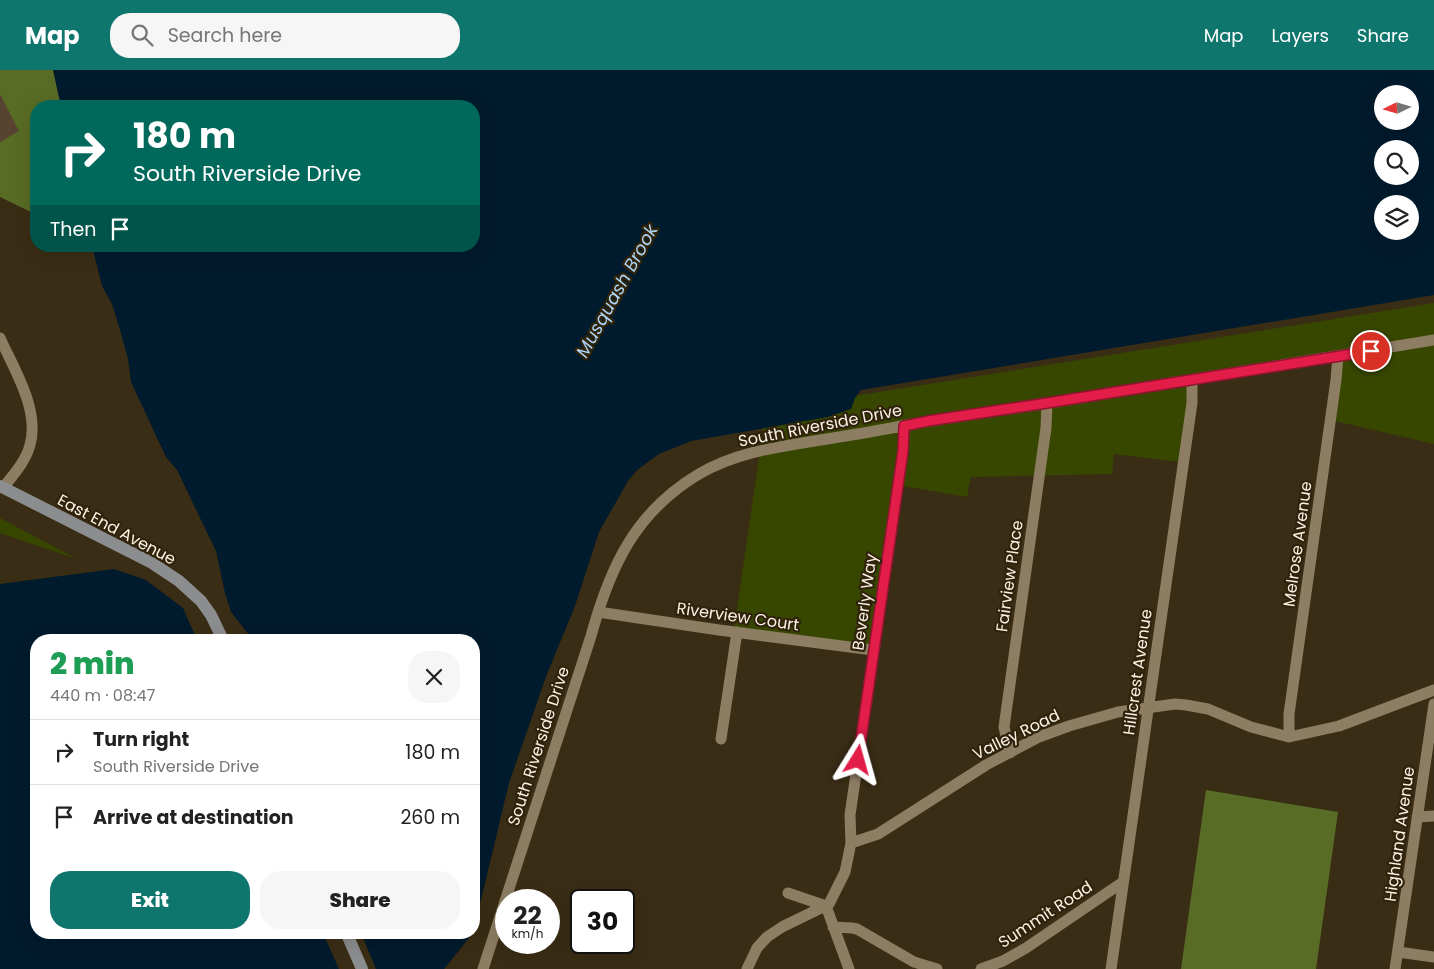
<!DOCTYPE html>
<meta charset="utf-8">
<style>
:root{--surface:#fff;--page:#f6f6f6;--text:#222;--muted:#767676;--line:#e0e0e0;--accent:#0f766e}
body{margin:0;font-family:Poppins,sans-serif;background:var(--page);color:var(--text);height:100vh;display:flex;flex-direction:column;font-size:19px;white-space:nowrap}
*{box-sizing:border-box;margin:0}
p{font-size:16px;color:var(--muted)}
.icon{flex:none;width:28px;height:28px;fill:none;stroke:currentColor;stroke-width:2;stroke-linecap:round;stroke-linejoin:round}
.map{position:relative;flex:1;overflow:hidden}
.panel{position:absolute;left:30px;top:564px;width:450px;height:305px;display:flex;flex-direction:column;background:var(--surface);border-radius:20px;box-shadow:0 5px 20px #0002}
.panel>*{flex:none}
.guide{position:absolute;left:30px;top:30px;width:450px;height:152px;border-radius:20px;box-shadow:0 5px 20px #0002;background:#00695c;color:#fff;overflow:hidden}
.needle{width:32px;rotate:265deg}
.controls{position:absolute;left:1374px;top:15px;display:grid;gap:10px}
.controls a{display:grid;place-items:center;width:45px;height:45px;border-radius:50%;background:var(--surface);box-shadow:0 5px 20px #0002;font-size:25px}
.speed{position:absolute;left:495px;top:819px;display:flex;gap:10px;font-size:25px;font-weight:700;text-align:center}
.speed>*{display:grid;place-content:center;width:65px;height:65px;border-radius:50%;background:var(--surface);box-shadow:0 5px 20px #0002;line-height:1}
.speed small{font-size:12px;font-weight:400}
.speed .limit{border:2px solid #111;border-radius:8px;background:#fff;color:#111}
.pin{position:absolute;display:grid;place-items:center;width:42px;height:42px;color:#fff;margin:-21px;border:2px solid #fff;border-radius:50%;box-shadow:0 1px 5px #0007}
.me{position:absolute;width:55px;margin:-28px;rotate:8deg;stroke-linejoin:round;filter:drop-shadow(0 0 4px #0008)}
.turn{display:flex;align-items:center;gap:18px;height:105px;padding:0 20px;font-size:22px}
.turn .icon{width:65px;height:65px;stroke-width:2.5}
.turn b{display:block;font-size:35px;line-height:42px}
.then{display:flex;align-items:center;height:48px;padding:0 20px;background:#0003;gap:10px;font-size:19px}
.round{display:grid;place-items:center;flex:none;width:52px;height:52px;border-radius:20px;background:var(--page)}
.summary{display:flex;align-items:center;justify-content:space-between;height:85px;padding:0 20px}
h1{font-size:30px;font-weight:800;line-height:38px;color:#1e9e55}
.button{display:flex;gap:10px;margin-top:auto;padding:10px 20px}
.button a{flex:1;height:58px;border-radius:20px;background:var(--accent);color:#fff;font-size:20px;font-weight:800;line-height:58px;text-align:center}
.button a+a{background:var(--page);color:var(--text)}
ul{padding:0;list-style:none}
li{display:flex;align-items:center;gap:15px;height:65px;padding:0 20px;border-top:1px solid var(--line)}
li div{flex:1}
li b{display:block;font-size:19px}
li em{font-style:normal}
header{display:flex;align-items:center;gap:30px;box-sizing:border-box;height:70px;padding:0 25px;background:var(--accent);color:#fff}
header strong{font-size:24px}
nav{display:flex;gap:28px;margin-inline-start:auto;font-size:18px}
.search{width:350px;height:45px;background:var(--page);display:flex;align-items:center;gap:12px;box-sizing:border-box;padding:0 18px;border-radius:20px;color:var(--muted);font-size:19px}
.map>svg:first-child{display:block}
.green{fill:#374700}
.forest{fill:#596c25}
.water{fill:#001b2d;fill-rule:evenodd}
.building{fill:#584330}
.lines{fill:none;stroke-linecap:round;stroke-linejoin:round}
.street{stroke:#8c7d63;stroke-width:11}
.secondary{stroke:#8b8d8e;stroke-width:12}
.route-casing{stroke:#92132f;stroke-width:12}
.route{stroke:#e11d48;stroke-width:9}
.labels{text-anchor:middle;stroke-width:4.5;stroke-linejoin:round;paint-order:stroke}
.street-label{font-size:16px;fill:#faf2e4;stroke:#30230b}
.water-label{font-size:18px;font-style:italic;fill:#acd5f5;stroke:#30230b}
</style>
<header>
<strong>Map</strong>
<div class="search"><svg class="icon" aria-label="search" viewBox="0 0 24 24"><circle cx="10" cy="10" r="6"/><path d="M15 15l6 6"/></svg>Search here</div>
<nav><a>Map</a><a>Layers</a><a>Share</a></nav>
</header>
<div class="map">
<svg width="1434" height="899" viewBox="0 0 1434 899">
<rect width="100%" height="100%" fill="#3a2d15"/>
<path class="green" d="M1434 233V374L1331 350 1342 282 1199 307 1188 393 1114 384 1112 404 971 407 967 427 903 416 879 578 734 559 766 340Z
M0 448 77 489 0 463Z"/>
<path class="forest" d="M0 0H53L61 36H36V138L31 142 0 127Z
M1206 720 1338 742 1316 899H1181Z"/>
<path class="water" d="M53 0H1434V225L861 320 855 328 851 339 828 347 691 371 659 384 637 400 628 411 599 462 575 536 547 604 509 713 474 859V570H253L231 542 225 523 216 481 177 400 166 387 131 312 128 289 120 260 112 234 102 216 92 176H474V36H61ZM1382 24H1410V51H1382ZM1382 79H1410V106H1382ZM1382 134H1410V161H1382Z
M114 499 146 510 183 538 197 570H36V862L323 863 339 899H0V514Z
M361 863H473L444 899H376Z"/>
<path class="building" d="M0 24 19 61 0 72Z"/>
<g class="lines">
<path class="street" d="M0 268C14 299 40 340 30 375 26 391 13 405 3 418
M598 542 719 560 873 580
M1289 667V644L1336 310 1338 286
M721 669 737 562
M1010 683 1004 657 1046 358 1047 333
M1417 747 1434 746
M851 773 878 764 986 695 1039 667 1069 656 1118 642 1175 634 1186 635 1208 639 1251 657 1289 667 1339 656 1434 620
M788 823 826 836 849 899
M833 857 852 858 857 859 914 892 937 899
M1398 882 1434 887
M483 899 591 566C610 497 635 442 699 404 733 384 771 378 808 372 840 367 871 362 902 356 957 346 1012 339 1067 330 1189 310 1312 290 1434 270
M747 899 757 878 767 867 782 857 829 834 845 802 851 773 850 745 903 381 904 356
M981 899 1003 891 1026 878 1123 812
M1111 899 1192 333V310
M1395 899 1434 634"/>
<path class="secondary" d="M0 416 152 493 179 511 201 531 211 545 223 570
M346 862 362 899"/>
</g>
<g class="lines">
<g class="route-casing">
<path id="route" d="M858 690 903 381 904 356 928 351 1047 333 1371 281"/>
</g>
<use href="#route" class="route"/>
</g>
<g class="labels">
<g class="street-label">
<text transform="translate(820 355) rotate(-11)" y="6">South Riverside Drive</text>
<text transform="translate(117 459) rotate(28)" y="6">East End Avenue</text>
<text transform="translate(1297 474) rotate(-82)" y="6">Melrose Avenue</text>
<text transform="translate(1009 506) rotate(-82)" y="6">Fairview Place</text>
<text transform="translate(864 532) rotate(-82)" y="6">Beverly Way</text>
<text transform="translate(738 546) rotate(8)" y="6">Riverview Court</text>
<text transform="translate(1137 602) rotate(-82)" y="6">Hillcrest Avenue</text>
<text transform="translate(1016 664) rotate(-26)" y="6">Valley Road</text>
<text transform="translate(538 676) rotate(-72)" y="6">South Riverside Drive</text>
<text transform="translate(1399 764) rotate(-82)" y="6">Highland Avenue</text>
<text transform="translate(1045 844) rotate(-33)" y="6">Summit Road</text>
</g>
<g class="water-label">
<text transform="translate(617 221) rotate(-61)" y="6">Musquash Brook</text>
</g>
</g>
</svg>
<div class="controls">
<a><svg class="needle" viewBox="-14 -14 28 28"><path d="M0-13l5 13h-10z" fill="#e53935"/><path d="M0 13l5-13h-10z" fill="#767676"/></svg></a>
<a><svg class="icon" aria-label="search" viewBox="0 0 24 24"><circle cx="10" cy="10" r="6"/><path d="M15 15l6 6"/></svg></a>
<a><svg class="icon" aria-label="layers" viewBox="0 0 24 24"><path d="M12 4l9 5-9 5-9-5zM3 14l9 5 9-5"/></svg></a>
</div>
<div class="speed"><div>22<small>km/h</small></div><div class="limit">30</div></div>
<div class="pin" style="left:1371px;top:281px;background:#d93025"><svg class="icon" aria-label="arrive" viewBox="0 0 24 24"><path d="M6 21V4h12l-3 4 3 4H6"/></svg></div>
<svg class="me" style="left:858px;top:690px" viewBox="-20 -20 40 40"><path d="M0-17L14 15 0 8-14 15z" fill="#e11d48" stroke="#fff" stroke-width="4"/></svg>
<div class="guide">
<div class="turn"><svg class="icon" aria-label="right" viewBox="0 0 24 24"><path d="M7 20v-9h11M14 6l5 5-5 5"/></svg><div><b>180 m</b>South Riverside Drive</div></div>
<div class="then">Then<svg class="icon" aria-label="arrive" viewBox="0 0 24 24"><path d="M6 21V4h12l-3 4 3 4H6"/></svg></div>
</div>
<section class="panel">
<div class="summary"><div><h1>2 min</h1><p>440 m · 08:47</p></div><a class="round"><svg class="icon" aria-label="close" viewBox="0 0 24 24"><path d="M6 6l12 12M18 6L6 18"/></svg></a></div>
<ul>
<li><svg class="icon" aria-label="right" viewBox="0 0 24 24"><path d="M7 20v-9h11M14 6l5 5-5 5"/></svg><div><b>Turn right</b><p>South Riverside Drive</p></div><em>180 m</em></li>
<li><svg class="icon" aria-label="arrive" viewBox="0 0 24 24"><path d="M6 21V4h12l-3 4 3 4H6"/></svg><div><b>Arrive at destination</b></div><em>260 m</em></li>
</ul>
<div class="button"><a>Exit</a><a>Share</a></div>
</section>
</div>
